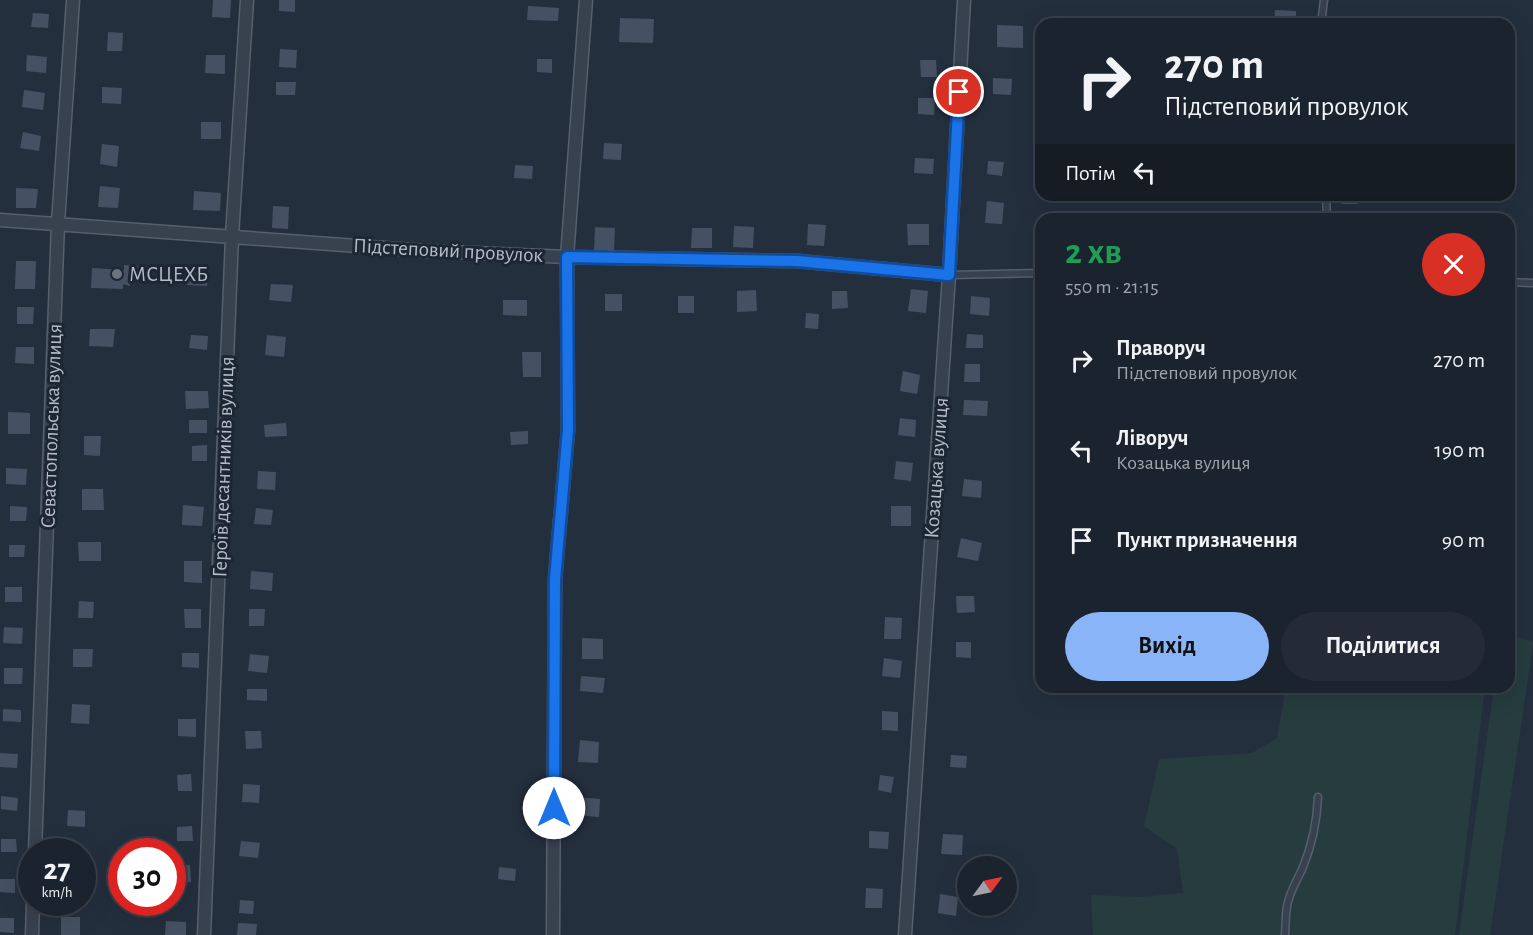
<!DOCTYPE html>
<html lang="uk">
<meta charset="utf-8">
<style>
:root{--surface:#1b232e;--page:#242b36;--text:#f1f3f6;--muted:#a0a4aa;--line:#39404a;--accent:#8ab4f8}
body{margin:0;font-family:"Alegreya Sans",sans-serif;background:var(--page);color:var(--text);height:100vh;display:flex;flex-direction:column;font-size:22px;white-space:nowrap}
*{box-sizing:border-box;margin:0}
p{font-size:20px;color:var(--muted)}
.icon{flex:none;width:33px;height:33px;fill:none;stroke:currentColor;stroke-width:2;stroke-linecap:round;stroke-linejoin:round}
.map{position:relative;flex:1;overflow:hidden}
.drawer{position:absolute;left:1035px;top:213px;width:480px;height:480px;display:flex;flex-direction:column;background:var(--surface);border-radius:18px;box-shadow:0 6px 24px #0002,0 0 0 2px var(--line)}
.drawer>*{flex:none}
.guide{position:absolute;left:1035px;top:18px;width:480px;height:183px;border-radius:18px;box-shadow:0 6px 24px #0002,0 0 0 2px var(--line);background:#1b232e;color:var(--text);overflow:hidden}
.needle{width:39px;rotate:57deg}
.tools{position:absolute;left:957px;top:856px;display:grid;gap:12px}
.tools a{display:grid;place-items:center;width:60px;height:60px;border-radius:50%;background:var(--surface);box-shadow:0 6px 24px #0002,0 0 0 2px var(--line);font-size:30px}
.speed{position:absolute;left:18px;top:838px;display:flex;gap:12px;font-size:30px;font-weight:700;text-align:center}
.speed>*{display:grid;place-content:center;width:78px;height:78px;border-radius:50%;background:var(--surface);box-shadow:0 6px 24px #0002,0 0 0 2px var(--line);line-height:1}
.speed small{font-size:15px;font-weight:400}
.speed .limit{border:9px solid #d22;background:#fff;color:#111}
.pin{position:absolute;display:grid;place-items:center;width:51px;height:51px;color:#fff;margin:-26px;border:3px solid #fff;border-radius:50%;box-shadow:0 2px 6px #0007}
.me{position:absolute;width:66px;margin:-33px;rotate:0deg;stroke-linejoin:round;filter:drop-shadow(0 0 4px #0008)}
.turn{display:flex;align-items:center;gap:21px;height:126px;padding:0 30px;font-size:27px}
.turn .icon{width:78px;height:78px;stroke-width:2.5}
.turn b{display:block;font-size:42px;line-height:51px}
.then{display:flex;align-items:center;height:57px;padding:0 30px;background:#0003;gap:12px;font-size:22px}
.round{display:grid;place-items:center;flex:none;width:63px;height:63px;border-radius:32px;background:var(--page)}
.head{display:flex;align-items:center;justify-content:space-between;height:102px;padding:0 30px}
h1{font-size:36px;font-weight:700;line-height:45px;color:#1e9e55}
.action{display:flex;gap:12px;margin-top:auto;padding:12px 30px}
.action a{flex:1;height:69px;border-radius:36px;background:var(--accent);color:#111;font-size:24px;font-weight:700;line-height:69px;text-align:center}
.action a+a{background:var(--page);color:var(--text)}
ul{padding:0;list-style:none}
li{display:flex;align-items:center;gap:18px;height:90px;padding:0 30px}
li div{flex:1}
li b{display:block;font-size:22px}
li em{font-style:normal}
.map>svg:first-child{display:block}
.green{fill:#263c3f}
.building{fill:#455162}
.lines{fill:none;stroke-linecap:round;stroke-linejoin:round}
.lane-casing{stroke:#565f6c;stroke-width:9}
.street-casing{stroke:#565f6c;stroke-width:15}
.lane{stroke:#38414e;stroke-width:6}
.street{stroke:#38414e;stroke-width:12}
.route-casing{stroke:#114b97;stroke-width:15}
.route{stroke:#1a73e8;stroke-width:10}
.worship-dot{fill:#6b7280;stroke:#1d2633;stroke-width:2}
.labels{text-anchor:middle;stroke-width:6;stroke-linejoin:round;paint-order:stroke}
.street-label{font-size:21px;fill:#b4bcc9;stroke:#1d2633}
.poi-label{font-size:21px;fill:#b4bcc9;stroke:#1d2633;text-anchor:start}
</style>
<div class="map">
<svg width="1533" height="935" viewBox="0 0 1533 935">
<rect width="100%" height="100%" fill="#242f3e"/>
<path class="green" d="M1509 634 1533 642V645L1490 935H1459L1494 687H1509Z
M1286 687H1485L1455 935H1093L1091 895 1141 897 1183 893 1177 849 1144 826 1159 759 1252 753 1277 738Z"/>
<path class="building" d="M213 0H231L230 18 212 17Z
M279 0H295V12L279 11Z
M528 6 559 8 558 21 527 20Z
M1275 10 1296 11V24H1274Z
M33 13 49 14 48 28 31 27Z
M620 18 654 19 653 43 619 42Z
M997 25 1023 26V48L997 47Z
M108 32 123 33 122 51H107Z
M280 49 297 50 296 68 279 67Z
M27 55 47 57 46 73 26 71Z
M206 55H225V74L205 73Z
M537 59H552V73L537 72Z
M920 60H936L937 77H921Z
M993 78 1012 79 1011 95 993 94Z
M276 82H296L295 95H276Z
M102 87 122 88 121 104 102 103Z
M24 90 45 93 43 110 22 107Z
M918 98H935L934 115 918 114Z
M201 122H221V139H201Z
M23 132 41 136 39 151 20 148Z
M604 143 622 144 621 160 603 159Z
M102 144 119 146 117 167 100 164Z
M915 158 934 159 933 174 914 173Z
M988 161 1004 162 1002 176 987 174Z
M515 165 533 166 532 179 514 178Z
M100 186 120 188 118 208 98 207Z
M16 188 38 189 36 208H16Z
M194 191 221 193 220 211 193 210Z
M1342 195H1357L1358 204H1342Z
M987 201 1004 203 1002 224 985 223Z
M273 206 289 207 288 229 272 228Z
M808 224 826 225 824 246 807 245Z
M907 224H929V245H908Z
M734 226 754 227 753 248 733 247Z
M595 227 615 228 614 251 594 250Z
M692 228H712V248H691Z
M16 261H36L35 289H15Z
M124 265 142 266 141 280 130 279V286L123 284V289L91 288 92 268 124 270Z
M188 272 208 274 207 286 187 285Z
M271 284 293 285 291 302 269 300Z
M911 289 928 291 926 313 908 311Z
M756 290 757 311 737 312V291Z
M832 291H847L848 308 832 309Z
M605 294H622V311H605Z
M678 296H694V313H678Z
M971 296 990 298 989 316 970 314Z
M503 300H527V316L503 315Z
M17 307H34L33 324H17Z
M806 313 819 314 818 329 805 328Z
M90 329H115L113 347 89 346Z
M967 334 983 335V348H966Z
M191 335 208 336 207 350 189 348Z
M267 335 286 337 284 357 265 355Z
M16 347H34V364L15 363Z
M522 352H541V377H523Z
M965 364H980V382H964Z
M903 371 920 375 917 394 900 391Z
M185 391H208L209 408 186 409Z
M964 400 988 401 987 416 963 415Z
M8 412 30 413V434H8Z
M900 418 916 420 915 437 898 435Z
M189 420H207V433H189Z
M286 423 287 436 265 437 264 425Z
M528 431V444L511 445 510 432Z
M84 436H101L100 456 84 455Z
M207 445V461H192V446Z
M896 461 913 463 911 481 894 479Z
M6 468 27 469 26 485 6 484Z
M258 471 276 472 275 490 257 489Z
M964 479 982 481 981 498 962 496Z
M82 489H103L104 510H82Z
M183 505 204 507 202 526 182 525Z
M10 506 27 507 26 521H10Z
M891 506H911V526H891Z
M256 508 273 510 271 525 254 524Z
M961 538 982 543 978 561 957 557Z
M78 542H101V561H79Z
M9 545H25L24 557H9Z
M184 561H202V583L184 582Z
M251 571 273 573 272 591 250 589Z
M5 587H22V602H5Z
M956 596H974L975 612 957 613Z
M79 601 94 602 93 618H78Z
M184 609H201V628H185Z
M249 609H265L264 626H249Z
M885 617 902 618 901 639H884Z
M4 627 23 628 22 644 3 643Z
M582 638 603 639V659H582Z
M956 642H971V658L956 657Z
M73 649H93L92 667H73Z
M182 653H199V668L182 667Z
M250 654 269 656 267 673 248 671Z
M884 658 902 661 900 678 882 676Z
M4 668H23L22 684H4Z
M581 676 605 678 603 693 580 691Z
M247 689H267V701L247 700Z
M72 704 90 705 89 724 71 723Z
M3 709 21 710V722L3 721Z
M882 711 898 712V731L882 730Z
M178 719H196V737L178 736Z
M245 731H261L262 748 246 749Z
M580 740 599 742 598 763 578 762Z
M0 753 18 754 17 768 0 767Z
M951 755 967 756 966 768 950 767Z
M191 774 192 791H178L177 775Z
M880 775 894 777 891 793 878 790Z
M243 784 260 785 259 803 242 802Z
M1 796 18 798 17 811 1 809Z
M575 797 600 799 599 817 574 815Z
M68 810 85 811V827L67 826Z
M192 826 193 841H177V827Z
M869 831 889 832 888 849 869 848Z
M943 834 963 835 962 855 941 854Z
M1 839H16L17 852H1Z
M241 841 260 843 258 858 239 856Z
M190 865 191 882 172 883V866Z
M499 867 516 869 515 881 498 879Z
M0 879H15V893L0 892Z
M866 888 883 889 882 908H865Z
M940 894 958 897 956 916 938 913Z
M240 900 254 901 253 914 239 913Z
M61 917H80V935H61Z
M0 918H14V933L0 932Z
M166 921 186 922V935H165Z
M238 923 257 924 256 935H237Z"/>
<g class="lines">
<g class="lane-casing">
<path id="lane" d="M1321 24 1324 0
M1326 195 1327 219
M950 275 1041 273
M1509 282 1533 283
M1285 935C1286 924 1285 912 1288 902 1291 889 1298 879 1303 867 1312 845 1317 821 1318 797"/>
</g>
<g class="street-casing">
<path id="street" d="M0 220 426 251 567 257 797 261 949 275
M35 852 58 223 73 0
M32 935 33 903
M204 935 232 236 247 0
M553 935 555 579 568 430 567 257 586 0
M905 935 949 275 964 0"/>
</g>
<use href="#lane" class="lane"/>
<use href="#street" class="street"/>
</g>
<g class="lines">
<g class="route-casing">
<path id="route" d="M554 808 555 579 568 430 567 257 797 261 949 275 959 92"/>
</g>
<use href="#route" class="route"/>
</g>
<circle class="worship-dot" cx="117" cy="274" r="6"/>
<g class="labels">
<g class="street-label">
<text transform="translate(448 250) rotate(3)" y="7">Підстеповий провулок</text>
<text transform="translate(51 426) rotate(-88)" y="7">Севастопольська вулиця</text>
<text transform="translate(223 467) rotate(-88)" y="7">Героїв десантників вулиця</text>
<text transform="translate(936 468) rotate(-86)" y="7">Козацька вулиця</text>
</g>
<g class="poi-label">
<text x="129" y="281">МСЦЕХБ</text>
</g>
</g>
</svg>
<div class="tools">
<a><svg class="needle" viewBox="-14 -14 28 28"><path d="M0-13l5 13h-10z" fill="#e53935"/><path d="M0 13l5-13h-10z" fill="#a0a4aa"/></svg></a>
</div>
<div class="speed"><div>27<small>km/h</small></div><div class="limit">30</div></div>
<div class="pin" style="left:959px;top:92px;background:#d93025"><svg class="icon" aria-label="arrive" viewBox="0 0 24 24"><path d="M6 21V4h12l-3 4 3 4H6"/></svg></div>
<svg class="me" style="left:554px;top:808px" viewBox="-20 -20 40 40"><circle r="19" fill="#fff"/><path d="M0-13L10 11 0 6-10 11z" fill="#1a73e8"/></svg>
<div class="guide">
<div class="turn"><svg class="icon" aria-label="right" viewBox="0 0 24 24"><path d="M7 20v-9h11M14 6l5 5-5 5"/></svg><div><b>270 m</b>Підстеповий провулок</div></div>
<div class="then">Потім<svg class="icon" aria-label="left" viewBox="0 0 24 24"><path d="M17 20v-9H6M10 6l-5 5 5 5"/></svg></div>
</div>
<section class="drawer">
<div class="head"><div><h1>2 хв</h1><p>550 m · 21:15</p></div><a class="round" style="background:#d93025;color:#fff"><svg class="icon" aria-label="close" viewBox="0 0 24 24"><path d="M6 6l12 12M18 6L6 18"/></svg></a></div>
<ul>
<li><svg class="icon" aria-label="right" viewBox="0 0 24 24"><path d="M7 20v-9h11M14 6l5 5-5 5"/></svg><div><b>Праворуч</b><p>Підстеповий провулок</p></div><em>270 m</em></li>
<li><svg class="icon" aria-label="left" viewBox="0 0 24 24"><path d="M17 20v-9H6M10 6l-5 5 5 5"/></svg><div><b>Ліворуч</b><p>Козацька вулиця</p></div><em>190 m</em></li>
<li><svg class="icon" aria-label="arrive" viewBox="0 0 24 24"><path d="M6 21V4h12l-3 4 3 4H6"/></svg><div><b>Пункт призначення</b></div><em>90 m</em></li>
</ul>
<div class="action"><a>Вихід</a><a>Поділитися</a></div>
</section>
</div>
